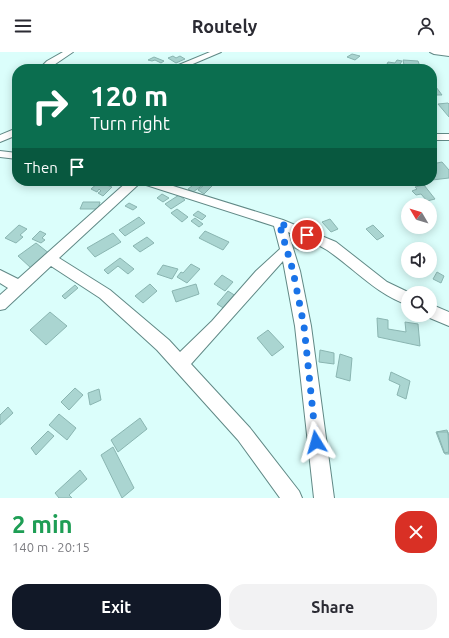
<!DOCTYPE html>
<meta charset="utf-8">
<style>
:root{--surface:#fff;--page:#f2f2f3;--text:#2b2b33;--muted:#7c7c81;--accent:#111827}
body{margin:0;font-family:Ubuntu,sans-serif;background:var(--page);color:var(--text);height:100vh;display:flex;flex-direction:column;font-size:15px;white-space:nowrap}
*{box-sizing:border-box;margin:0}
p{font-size:13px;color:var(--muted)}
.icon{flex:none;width:22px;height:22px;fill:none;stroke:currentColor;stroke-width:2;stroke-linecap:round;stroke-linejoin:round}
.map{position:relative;height:446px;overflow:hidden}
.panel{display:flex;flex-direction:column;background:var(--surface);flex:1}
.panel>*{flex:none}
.hud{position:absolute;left:12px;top:12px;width:425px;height:122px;border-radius:16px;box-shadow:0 2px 10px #0003;background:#0b6e4f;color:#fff;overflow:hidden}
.needle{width:26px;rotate:308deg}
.fabs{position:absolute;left:401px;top:146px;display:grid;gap:8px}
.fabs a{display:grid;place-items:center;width:36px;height:36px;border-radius:50%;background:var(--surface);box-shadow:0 2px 10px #0003;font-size:20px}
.pin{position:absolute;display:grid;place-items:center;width:34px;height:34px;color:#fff;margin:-17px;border:2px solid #fff;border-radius:50%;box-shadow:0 1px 4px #0007}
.me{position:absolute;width:44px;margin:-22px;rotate:352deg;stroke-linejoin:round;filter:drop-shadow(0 0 3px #0008)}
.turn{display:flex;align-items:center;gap:14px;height:84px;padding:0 12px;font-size:18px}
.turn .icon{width:52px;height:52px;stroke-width:2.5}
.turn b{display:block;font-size:28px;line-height:34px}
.then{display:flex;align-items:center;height:38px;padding:0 12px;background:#0003;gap:8px;font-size:15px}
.round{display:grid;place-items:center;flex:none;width:42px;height:42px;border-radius:16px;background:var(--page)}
.headline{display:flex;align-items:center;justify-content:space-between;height:68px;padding:0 12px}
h1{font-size:24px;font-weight:700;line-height:30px;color:#1e9e55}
.cta{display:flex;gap:8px;margin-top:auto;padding:8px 12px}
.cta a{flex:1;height:46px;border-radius:16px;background:var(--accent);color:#fff;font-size:16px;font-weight:700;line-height:46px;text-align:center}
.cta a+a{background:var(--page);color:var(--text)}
header{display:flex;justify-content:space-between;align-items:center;height:52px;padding:0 12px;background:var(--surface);font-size:18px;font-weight:700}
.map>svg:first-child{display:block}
.building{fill:#aad5d1;stroke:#8ab5b1}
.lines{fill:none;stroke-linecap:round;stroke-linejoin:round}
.minor-casing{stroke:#618986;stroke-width:2}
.minor{fill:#fff;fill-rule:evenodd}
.route{stroke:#1a73e8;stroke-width:7;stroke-dasharray:0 12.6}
</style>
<header><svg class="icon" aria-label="menu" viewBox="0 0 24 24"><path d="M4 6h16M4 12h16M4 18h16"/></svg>Routely<svg class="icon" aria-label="person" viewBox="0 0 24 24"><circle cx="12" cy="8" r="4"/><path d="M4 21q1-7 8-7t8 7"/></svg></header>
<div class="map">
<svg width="449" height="446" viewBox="0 0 449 446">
<rect width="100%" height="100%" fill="#dbfefb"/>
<path class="building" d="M352 2 360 4 355 8 347 5Z
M173 4 176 6 180 4 185 7 176 11 168 6Z
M154 5 164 9 161 11 155 8 152 9 148 8Z
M397 8 402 9 398 15 387 12 388 10 395 11Z
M403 8 418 9 421 17H414L412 14 404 13Z
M432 35H436L442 43H435L432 39Z
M448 51 449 52V65L438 52Z
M442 110 449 118V126L432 128V112Z
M209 129 214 132 204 142 198 138Z
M99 130 112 135 103 144 98 141 101 139 99 137 97 140 91 137Z
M197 130 203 133 193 140 188 137Z
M424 133 435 147 427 149 421 142 416 143 412 139 417 137 415 135Z
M162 142 169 146 163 150 157 146Z
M179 143 185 148 171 157 165 152Z
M83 150H100L98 157H80Z
M129 151 137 155 133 158 125 154Z
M177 157 188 165 182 170 171 161Z
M198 159 206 164 202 168 193 163Z
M139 165 145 171 125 184 119 178Z
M195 166 203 172 199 175 191 169Z
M330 167 338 177 331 180 322 170Z
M19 173 27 177 20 183 23 185 16 191 5 186Z
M373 173 384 184 377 188 366 177Z
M40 179 46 182 42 186 45 188 41 191 32 187Z
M205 179 229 190 223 198 199 186Z
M113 181 121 190 95 205 87 196Z
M291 183 304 189 299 198 285 192Z
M147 185 154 191 140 200 133 194Z
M36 191 50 202 31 216 18 204Z
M120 206 134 217 128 222 118 214 108 222 104 218Z
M191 212 200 217 187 231 177 225 181 220 183 221Z
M163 213 178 217 172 227 157 222Z
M437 220 444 224 441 231 433 227Z
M222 223 233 230 225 239 214 232Z
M150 232 157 239 143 251 135 244Z
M196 232 199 242 176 250 172 239Z
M75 233 78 236 65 247 62 244Z
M228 239 236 244 225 257 217 252Z
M50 260 67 274 46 293 30 278Z
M377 266 388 268V277L406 280 405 270 418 272 420 294 378 285Z
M268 278 284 295 272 304 257 286Z
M320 298 334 301V312L319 310Z
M340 302 352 306 350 329 336 325Z
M391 320 410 329 406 347 397 343 400 333 389 328Z
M75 336 83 343 69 358 61 350Z
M99 337 101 348 90 353 88 341Z
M8 355 13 361 0 373V363Z
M59 362 76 376 67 388 49 373Z
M140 366 147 377 118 400 111 388Z
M447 378 449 384V400L444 401 436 380Z
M48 379 54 384 36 403 31 396Z
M437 380H448L449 402H445Z
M113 395 134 436 122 446 101 403Z
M80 418 87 427 69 443 72 446H59L55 441Z"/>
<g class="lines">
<g class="minor-casing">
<path id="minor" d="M63 0H73L48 17H39L47 9Z
M210 0H221L181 17H169Z
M430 0H449V4L434 2Z
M17 76V83L0 90V83Z
M432 82H449V88H432Z
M0 99 17 101V107L0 105Z
M128 129H157L283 168 336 190 387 230 410 241H408V253C376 242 355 217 327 198 316 191 301 186 288 180L300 219 311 274 334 446H314L295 274 283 209 191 312 250 376 299 439 302 446H280L238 388 157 298 100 246 51 214 5 257 0 258V243L8 236 0 231V218L18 227ZM140 131 274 174 280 197 256 219 212 269 180 300 169 288 110 238 59 206Z
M430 252 449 260V274L425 264 430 263Z"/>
</g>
<use href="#minor" class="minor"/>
</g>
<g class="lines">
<path class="route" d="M307 183 279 171 293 219 304 274 316 390"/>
</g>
</svg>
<div class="fabs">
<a><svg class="needle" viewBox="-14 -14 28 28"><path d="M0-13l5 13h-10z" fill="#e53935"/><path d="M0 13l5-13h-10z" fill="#7c7c81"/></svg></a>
<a><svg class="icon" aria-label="sound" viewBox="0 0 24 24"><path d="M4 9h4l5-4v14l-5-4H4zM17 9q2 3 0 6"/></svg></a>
<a><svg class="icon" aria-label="search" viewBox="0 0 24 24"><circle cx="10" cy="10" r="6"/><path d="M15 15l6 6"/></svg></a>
</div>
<div class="pin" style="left:307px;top:183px;background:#d93025"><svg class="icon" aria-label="arrive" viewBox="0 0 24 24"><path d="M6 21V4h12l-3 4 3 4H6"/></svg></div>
<svg class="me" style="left:316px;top:390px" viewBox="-20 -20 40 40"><path d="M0-17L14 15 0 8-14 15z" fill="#1a73e8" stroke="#fff" stroke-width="4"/></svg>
<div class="hud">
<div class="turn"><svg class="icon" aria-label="right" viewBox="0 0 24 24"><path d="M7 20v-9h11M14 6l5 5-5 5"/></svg><div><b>120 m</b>Turn right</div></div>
<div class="then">Then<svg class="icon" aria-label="arrive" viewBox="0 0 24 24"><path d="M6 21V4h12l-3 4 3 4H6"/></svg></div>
</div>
</div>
<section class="panel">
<div class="headline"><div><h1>2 min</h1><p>140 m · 20:15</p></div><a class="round" style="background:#d93025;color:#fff"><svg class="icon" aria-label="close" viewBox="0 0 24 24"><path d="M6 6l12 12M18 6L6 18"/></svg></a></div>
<div class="cta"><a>Exit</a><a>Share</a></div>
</section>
